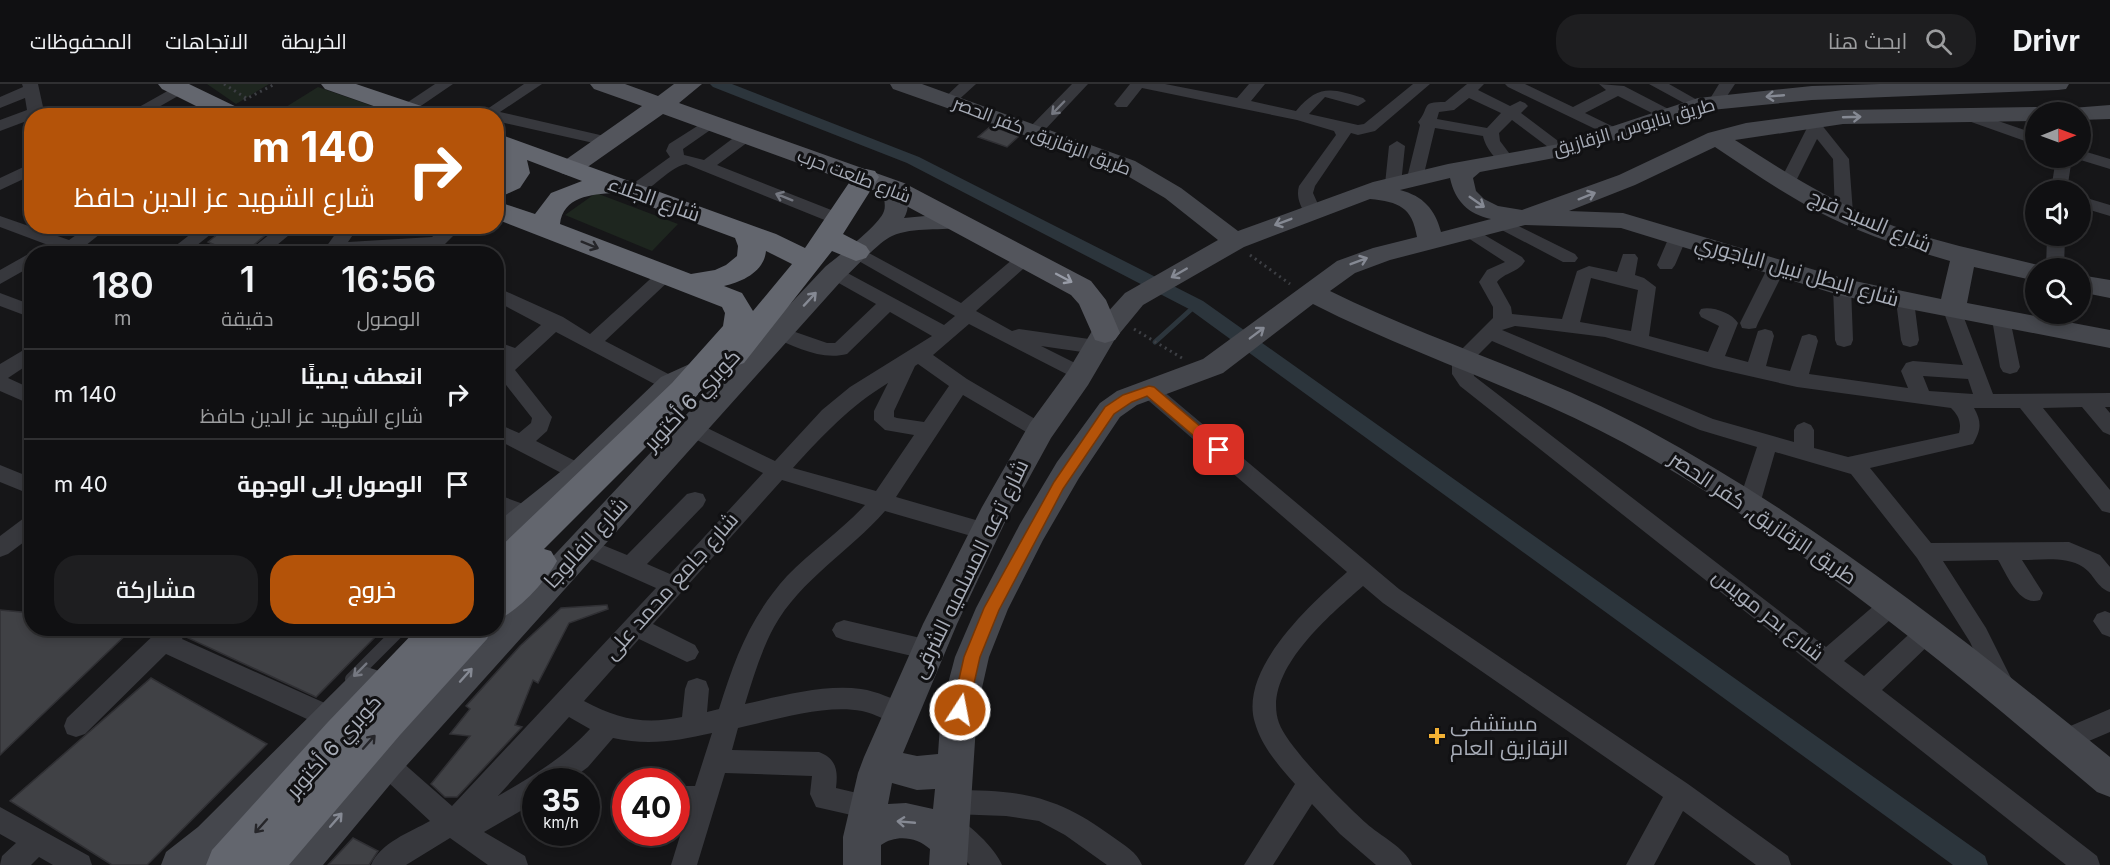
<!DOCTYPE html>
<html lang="ar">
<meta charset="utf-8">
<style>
:root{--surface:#101012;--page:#1e1e20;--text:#f1f3f6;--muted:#9c9d9f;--line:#303032;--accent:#b45309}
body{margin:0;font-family:Inter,Cairo,sans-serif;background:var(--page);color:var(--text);direction:rtl;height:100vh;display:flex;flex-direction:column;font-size:22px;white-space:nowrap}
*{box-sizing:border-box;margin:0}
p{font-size:20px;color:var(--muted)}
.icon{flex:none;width:33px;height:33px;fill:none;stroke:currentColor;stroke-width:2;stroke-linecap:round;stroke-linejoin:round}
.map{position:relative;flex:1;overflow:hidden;direction:ltr}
.details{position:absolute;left:24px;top:162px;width:480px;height:390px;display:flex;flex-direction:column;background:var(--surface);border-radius:24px;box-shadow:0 3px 9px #0003,0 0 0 2px var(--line);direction:rtl}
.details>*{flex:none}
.guide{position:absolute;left:24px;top:24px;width:480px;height:126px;border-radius:24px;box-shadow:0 3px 9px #0003,0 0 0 2px var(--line);direction:rtl;background:#b45309;color:#fff;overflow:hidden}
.needle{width:39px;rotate:89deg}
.buttons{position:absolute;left:2025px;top:18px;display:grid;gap:12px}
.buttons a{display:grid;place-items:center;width:66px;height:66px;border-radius:50%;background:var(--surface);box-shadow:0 3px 9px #0003,0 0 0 2px var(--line);font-size:30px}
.speed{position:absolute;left:522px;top:684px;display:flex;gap:12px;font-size:30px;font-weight:700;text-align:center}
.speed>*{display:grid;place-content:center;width:78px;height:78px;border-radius:50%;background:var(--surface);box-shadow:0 3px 9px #0003,0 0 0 2px var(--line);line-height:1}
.speed small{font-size:15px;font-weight:400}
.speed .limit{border:9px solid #d22;background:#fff;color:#111}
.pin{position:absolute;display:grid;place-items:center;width:51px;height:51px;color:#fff;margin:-26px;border-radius:12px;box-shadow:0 3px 9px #0006}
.me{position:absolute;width:66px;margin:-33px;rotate:11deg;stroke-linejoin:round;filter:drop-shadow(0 0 4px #0008)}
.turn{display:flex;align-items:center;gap:21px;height:126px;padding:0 30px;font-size:27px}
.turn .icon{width:78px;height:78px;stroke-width:2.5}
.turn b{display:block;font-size:42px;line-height:51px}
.eta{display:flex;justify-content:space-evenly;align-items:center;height:102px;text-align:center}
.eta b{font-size:36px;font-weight:600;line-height:42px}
.primary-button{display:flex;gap:12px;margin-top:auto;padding:12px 30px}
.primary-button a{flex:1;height:69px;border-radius:24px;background:var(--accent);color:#fff;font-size:24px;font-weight:600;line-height:69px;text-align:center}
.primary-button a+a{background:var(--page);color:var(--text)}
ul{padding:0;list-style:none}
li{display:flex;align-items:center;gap:18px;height:90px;padding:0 30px;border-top:2px solid var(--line)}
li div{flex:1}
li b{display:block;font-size:22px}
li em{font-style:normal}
header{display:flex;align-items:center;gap:36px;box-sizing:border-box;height:84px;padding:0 30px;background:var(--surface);border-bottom:2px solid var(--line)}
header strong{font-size:28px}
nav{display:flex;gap:33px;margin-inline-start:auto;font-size:21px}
.search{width:420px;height:54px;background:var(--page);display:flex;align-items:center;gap:15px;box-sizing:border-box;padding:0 21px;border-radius:24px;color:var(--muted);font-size:22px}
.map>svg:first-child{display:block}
.green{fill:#1e261f}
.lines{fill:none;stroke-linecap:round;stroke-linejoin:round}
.stream{stroke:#2c353c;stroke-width:5}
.canal{fill:#2c353c;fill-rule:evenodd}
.building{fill:#404145;stroke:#303034;stroke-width:1.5}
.path{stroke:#3d3f44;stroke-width:3;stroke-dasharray:2 4;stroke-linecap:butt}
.lane{stroke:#37383d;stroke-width:12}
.street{fill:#37383d;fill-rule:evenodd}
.secondary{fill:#45474d;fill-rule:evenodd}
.primary{fill:#53555c;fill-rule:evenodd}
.highway{fill:#63666e;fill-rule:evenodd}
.oneway{stroke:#858993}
.oneway2{stroke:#757881}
.oneway3{stroke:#26262a}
.oneway4{stroke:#979ba6}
.route{fill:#b45309;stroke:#753606;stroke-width:1.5}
.poi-dot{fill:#f2b134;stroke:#111113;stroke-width:2}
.labels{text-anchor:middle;stroke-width:6;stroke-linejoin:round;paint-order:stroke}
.far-street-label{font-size:18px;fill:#a8adb8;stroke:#111113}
.street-label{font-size:21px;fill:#a8adb8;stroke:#111113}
.poi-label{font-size:21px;fill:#a8adb8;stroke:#111113;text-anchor:start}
</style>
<header>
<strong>Drivr</strong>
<div class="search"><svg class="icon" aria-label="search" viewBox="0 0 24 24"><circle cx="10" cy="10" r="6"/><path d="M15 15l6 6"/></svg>ابحث هنا</div>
<nav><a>الخريطة</a><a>الاتجاهات</a><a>المحفوظات</a></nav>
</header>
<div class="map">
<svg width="2110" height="781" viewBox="0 0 2110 781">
<rect width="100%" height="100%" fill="#161618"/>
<path class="green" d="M207 0H269L236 20Z
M318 3 398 31H273Z
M596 109 678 140 652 167 565 131Z"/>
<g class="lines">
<path class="stream" d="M1155 258 1196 221"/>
<path class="canal" d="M710 0H732L919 73 1203 217 1985 772 1988 781H1953L1189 225 907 79 713 3Z"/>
</g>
<path class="building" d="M991 42 1019 52 1007 63 978 53Z
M228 142H276L243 170H236L208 158Z
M607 521 608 525 569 539 538 599 533 596 515 641 522 643 457 713H445L431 700 470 652 450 650 470 625 466 622 520 562 561 524Z
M0 526 32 529V544H133L0 671Z
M190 544H384L316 613 186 553Z
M151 594 267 660 147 781H112L10 717Z
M353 754 378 767 369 781H328Z"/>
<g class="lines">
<path class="path" d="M224 0 246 14
M244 16 275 0
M1250 171 1290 200
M1134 245 1182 274"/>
<path class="lane" d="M351 595 402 544"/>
<path class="street" d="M22 0H38L45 32H32V35L0 47V36L27 26 25 14 0 24V13L23 3Z
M180 0 185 2 188 5 185 8 143 32H123Z
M435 0H453L412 28H402L399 25 402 22Z
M524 0H542L500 28 613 54 615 57 607 62 496 37V32H477Z
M959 0H976L954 20H944L941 17Z
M1072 0H1088L1041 50H1029L1027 47 1029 44Z
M1130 0H1165L1237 14 1249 0H1265L1251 17 1296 27C1318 0 1332 4 1363 14L1366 17 1358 22 1325 13 1309 30 1358 41 1364 40 1413 0H1430L1375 47 1358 51 1351 49 1315 102 1313 109 1321 127 1318 131H1306C1300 122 1296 112 1299 102L1336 51 1334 47 1297 36 1142 4 1127 23H1117L1114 20Z
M1467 0H1484L1478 6 1510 22 1520 17 1525 19 1528 22 1521 29 1570 66 1562 71 1556 69 1512 36 1499 49 1500 57 1515 77 1507 82C1497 79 1485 63 1483 52L1435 44 1423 94 1421 98H1409L1407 94 1420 41 1418 38C1431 23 1419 18 1445 18ZM1469 14 1501 29 1487 44 1437 35 1439 28 1454 26Z
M1505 0H1525L1573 23 1606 6 1599 0 1624 2 1676 29 1678 32 1670 37 1664 35 1618 12 1585 29 1622 47 1624 50 1622 53 1616 55 1508 3Z
M1649 0H1669L1706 21 1698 26 1693 24Z
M1719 0H1735L1721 21H1711L1708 18Z
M1966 26 2036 50V61L1960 34 1958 31 1960 28Z
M1809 32 1815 34 1821 40 1849 75 1853 129 1850 133H1838L1835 129 1833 75 1817 55 1793 103 1787 104 1779 99 1807 44 1801 37Z
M710 34 718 39 716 42 683 65 684 71 704 76 740 49H752L754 52 752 55 717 81 844 131 847 135 844 139H832L686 80C665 84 646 116 627 112L625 108 627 104 670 73 666 67 669 60Z
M1397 57 1405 62 1401 100 1393 105 1385 100 1389 62Z
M2080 66 2110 75V85L2074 74H2080Z
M2056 74H2072L2067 106H2051Z
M32 79V91L0 106V94Z
M2080 112 2110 121V132L2080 123Z
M0 132 69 156 89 142H110L85 162 96 166 99 170H72L0 143Z
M1504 135 1575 170 1578 174 1575 178H1563L1498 144 1495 140 1498 136Z
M201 142H221L186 170H165Z
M280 142H300L266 170H245Z
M341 142H359L348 158 432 153 444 142H463L435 170H421L420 165 321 170Z
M1471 143 1522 173 1525 177C1518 189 1505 188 1497 198L1511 223 1512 230 1562 235 1577 187 1589 182 1617 188 1623 170H1635L1638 174 1635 191 1644 194 1656 203 1649 252 1708 268 1719 242 1701 233 1699 229 1701 225C1712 222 1732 229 1738 239L1725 272 1748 278 1758 247 1765 245 1772 247 1774 252 1766 282 1790 287 1802 252 1809 250 1816 252 1818 257 1809 290 1908 304 1901 287 1906 279 1913 277 1963 281 1943 226 1945 222 1952 220 1959 222 1961 226 1993 310 2110 309V323H2105L2110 329V351L2103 348 2082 323 2043 324 2110 406V429L2102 427 2020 324H1974C1982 338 1981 346 1973 360L1870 384 1931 459 2069 458 2100 471 2110 483V508C2097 504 2094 490 2083 483 2066 472 2042 476 2022 476L2043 509 2040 516C2019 523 2008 492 1998 476L1943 477 1986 544 2016 604 2013 612 2004 615 1995 612 1970 558 1917 474 1851 390 1775 368 1760 420 1757 426 1749 428 1741 426 1738 420 1757 363 1700 346 1492 257 1472 277 1474 292 1826 563 1883 514 1891 511 1899 514 1902 521 1899 528 1844 577 1864 592 1919 541 1927 538 1935 541 1939 548 1935 555 1882 606 2097 772 2100 781H2066L1460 302 1452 290V275L1493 234V223L1479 198 1487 186 1505 178 1465 152 1462 148 1465 144ZM1591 194 1638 206 1631 247 1580 238ZM1515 242 1605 253 1714 284 1797 303 1951 324C1958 331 1962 338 1959 349L1848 373 1814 364V346L1811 341 1804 338 1797 341 1794 346V358L1713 335 1502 246ZM1923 292 1968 295 1973 310 1929 307Z
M1678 147 1684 149 1687 153 1675 181 1672 185H1660L1657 181 1669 153 1672 149Z
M2047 152H2065L2064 184H2046Z
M856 162 961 219 1019 170H1031L1034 174 1031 178 976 227 1012 247 1019 245 1096 256 1103 258 1106 263 1103 268 1096 270 1041 262 1087 285 1090 290 1087 295 1080 297 969 240 933 271 967 295 1047 342 1050 347 1047 352 1040 355 1033 352 963 311 896 413 993 441 996 447 993 453 985 456 885 427C851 466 800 496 774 543 761 567 753 594 745 620 782 612 824 600 861 605 877 607 894 616 910 621L913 629 910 637C893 643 878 630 862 627 824 620 775 636 738 644L732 666 819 668C837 675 838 687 836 704L878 714 882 723 878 732 869 735 816 723 810 710 812 692 725 689 697 781H671L688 726H676V702H695L712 649C677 657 648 662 613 654L588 683 568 698H536V718L484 748 525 772 528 781H488L450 754 406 781H371C380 759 410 748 430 737L376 687 372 679 376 671 385 667 394 671 452 722 656 504 575 468 572 462 575 456 583 453 627 471 687 410 695 408 703 410 706 416 703 422 647 480 670 490 763 389 683 349 680 344 683 339 690 336 697 339 775 377 822 326 850 303 932 252 890 228 847 270C821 277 795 262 771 253L769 248 771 243 778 242 827 259H835L876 220 828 193 825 189 828 185H840L944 241 955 232 850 172 847 168 850 164ZM918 280 949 302 924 338 897 334 894 333V327L915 282ZM888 299 874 327V336L885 346 914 351 876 407 793 384C823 351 850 322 888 299ZM782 396 865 421C841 447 811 467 787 492 750 533 735 574 719 625L707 628 709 605 706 597 697 594 688 597 685 605 682 633C644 641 618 635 584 617L639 555 687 578 695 575 699 568 695 561 653 540ZM569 633 590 645C561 676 534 691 498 712Z
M32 168 37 170H32V182L0 200V186Z
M1776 179 1782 181 1785 185 1758 239 1756 244 1749 245 1742 244 1740 239 1767 185 1770 181Z
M665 185 671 187 674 191 671 195 605 257 678 295 681 300 678 305 671 307 664 305 556 248 515 286 552 333 547 347 536 357 587 383 590 389 587 395 580 397 573 395 496 355V339L519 349 531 339 532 334 503 297 496 299V281L504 274 496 271V257L515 264 541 241 496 217V203L563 233 590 250 659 187Z
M1842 197 1848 199 1851 203 1853 256 1851 261 1844 263 1837 261 1835 256 1833 203 1836 199Z
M0 209 32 221V234L0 222Z
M1905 211 1911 213 1914 217 1919 256 1917 261 1910 263 1903 261 1901 256 1896 217 1899 213Z
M2001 229 2008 231 2010 235 2020 283 2017 288 2010 290 2003 288 2000 283 1992 235 1994 231Z
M32 261V278L8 294 32 305V321L0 307V280Z
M1149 299 1156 301 1399 505 1688 700 1788 772 1791 781H1756L1683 727 1654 781H1626L1663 713 1383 519 1363 502C1330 531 1261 588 1279 639 1288 664 1345 720 1366 739 1380 752 1405 763 1412 781H1376L1340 750 1312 720 1273 781H1244L1295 700C1279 682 1262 663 1255 639 1238 585 1312 519 1347 488L1142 311 1139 306 1142 301Z
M0 381 32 394V411L0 398Z
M496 410 537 425 540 431 537 437 529 440 496 427Z
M32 432V452L8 470 0 473V452L24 434Z
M2105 527 2110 529V553L2102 550 2093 537 2097 530Z
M844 536 929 556 937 559 941 566 937 573 929 576 844 556 836 553 832 546 836 539Z
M161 544H188L182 555 327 620 330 628 327 636 318 639 309 636 166 570 85 650 76 653 67 650 64 642 67 634Z
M2110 625V648L2063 668 2054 665 2050 657 2054 649Z
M952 706C1021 706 1056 711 1113 753 1124 761 1137 768 1142 781H1107L1065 751 1039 737 1006 732 952 730 943 727 939 718 943 709Z
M0 723 89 772 92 781H53L39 773 31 781H0L2 772 16 759 0 750Z
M950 730C967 737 996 765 1002 781H970L941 752 937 743 941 734Z"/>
<path class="secondary" d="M890 0H922L1135 77 1181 104 1238 147 1373 98 1448 80 1559 60 1698 14 1812 2 1880 0H2069L2066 5 2058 6 1812 16 1701 27 1570 71 1480 88 1473 94 1476 107 1484 115 1498 122 1522 126 1619 91 1708 49 1746 39 1843 26 2036 23 2044 25 2046 28H2036V37L1843 40 1735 56C1785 88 1835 120 1891 141 1941 160 1993 169 2045 183L2036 184V197L1974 183 1967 219 2110 246V264L1842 212 1621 144 1525 141 1390 176 1355 189 1330 207C1433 258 1545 290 1646 345 1813 435 1963 554 2110 673V713L2097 708C1948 582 1796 454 1624 359 1524 305 1415 272 1313 220L1223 289 1137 321 1120 333 1079 394 1043 456 1008 525 989 573 977 626 967 781H929L930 765C917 753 896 750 881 761V781H843V753L858 689 864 673 923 540 982 423 1030 339 1068 287 1095 242 1125 209 1218 156 1165 114 1119 87 1072 68 893 5ZM1715 63C1748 85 1781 108 1817 127 1859 149 1905 164 1950 177L1941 215 1845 195 1623 129 1569 127 1635 101ZM1450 94C1455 117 1468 130 1491 135L1441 148C1435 125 1423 112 1400 106ZM1370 115C1399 118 1412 123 1417 153L1373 164 1337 177 1203 275 1117 307 1100 319 1057 378 1020 440 976 524 955 573 941 626 938 670 917 672 903 669 957 540 1007 434 1051 354 1088 301 1115 255 1143 221 1244 163ZM892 699 917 706 935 705 933 725 906 719 888 720Z
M2110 21V35L2080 36V28H2069L2072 24Z
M895 98 903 100C909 109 910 125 904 134L957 129 966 132 969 137 966 142C942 148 914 142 892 152 880 157 854 185 843 195L398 691 323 781H279L284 768 372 667 486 544H496V533L825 183C837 173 880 141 884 127 887 118 880 109 887 100Z
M2080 191 2110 196V214L2080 208Z
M705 273 715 276 719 283 715 290 681 307 591 397 511 463 507 470 496 474V439L569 381 661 293Z
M367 583 379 587 384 598 379 609 224 769 210 781H161L166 768 198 743 355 587Z"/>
<path class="primary" d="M590 0H625L658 12 674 0H702L679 19 904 99 1091 197 1106 216 1120 249 1115 256 1105 259 1095 256 1079 220 1071 211 886 111 663 30 579 89 570 92 561 89 557 84 561 79 642 22 594 5Z"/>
<path class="highway" d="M158 0H189L245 27 248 32H216L162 5Z
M321 0H356L436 27 439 32H402L325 5Z
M496 49 776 150 805 164 857 87 866 85 875 87 879 93 843 150 866 162 870 168 866 174 856 177 832 167 744 279 733 283 724 280 694 315 544 465 551 467 557 477C547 496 517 529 496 536V467L672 299 723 242 725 229 722 223 496 135V117L535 130 551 109 582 97 527 76 530 89 520 104 496 115V96L504 89 500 66 496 65ZM614 109 735 154 738 162 737 172 726 181 715 186 691 190 560 140C563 113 591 110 614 109ZM766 167 792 180 753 227 742 209 724 202C742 198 764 188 766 167Z
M418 544H492L487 555 400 651 289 781H206L212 766 328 638Z"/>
</g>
<defs><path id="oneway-shaft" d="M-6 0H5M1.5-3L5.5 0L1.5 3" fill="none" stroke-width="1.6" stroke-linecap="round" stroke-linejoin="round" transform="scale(1.5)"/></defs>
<g class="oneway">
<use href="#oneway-shaft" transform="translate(1775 12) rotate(175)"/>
<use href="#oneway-shaft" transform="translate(1852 33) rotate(-2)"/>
<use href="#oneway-shaft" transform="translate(1587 112) rotate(-22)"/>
<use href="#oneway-shaft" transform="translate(1477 118) rotate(35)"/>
<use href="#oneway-shaft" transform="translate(1283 138) rotate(159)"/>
<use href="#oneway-shaft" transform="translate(1359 177) rotate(-21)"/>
<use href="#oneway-shaft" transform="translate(1179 189) rotate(150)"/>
<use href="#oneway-shaft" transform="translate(810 215) rotate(-47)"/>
<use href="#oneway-shaft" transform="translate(1257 249) rotate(-37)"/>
<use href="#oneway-shaft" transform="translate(466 591) rotate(-48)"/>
<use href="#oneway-shaft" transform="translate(336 736) rotate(-49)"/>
<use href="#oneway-shaft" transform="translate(906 738) rotate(-175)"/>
</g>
<g class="oneway2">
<use href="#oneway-shaft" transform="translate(1058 24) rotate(134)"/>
<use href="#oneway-shaft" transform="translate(784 113) rotate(-158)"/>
<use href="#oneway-shaft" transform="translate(360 586) rotate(135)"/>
</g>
<g class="oneway3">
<use href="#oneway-shaft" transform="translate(590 161) rotate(22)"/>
<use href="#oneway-shaft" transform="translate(369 658) rotate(-48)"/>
<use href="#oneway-shaft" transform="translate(261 742) rotate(132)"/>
</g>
<use class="oneway4" href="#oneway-shaft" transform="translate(1064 194) rotate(28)"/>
<path class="route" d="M1149 302 1154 303 1223 362 1225 366 1223 369H1214L1147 312 1132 318 1114 330 1063 405 999 526 980 573 968 626 965 631 960 633 954 631 952 626 964 573 984 524 1054 398 1105 323 1123 311Z"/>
<path class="poi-dot" d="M1434 643h6v6h6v6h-6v6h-6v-6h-6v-6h6z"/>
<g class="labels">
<g class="far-street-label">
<text transform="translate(1634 43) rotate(-16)" y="6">طريق بنايوس, الزقازيق</text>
<text transform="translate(1042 52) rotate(21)" y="6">طريق الزقازيق, كفر الحصر</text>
<text transform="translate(854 92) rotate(21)" y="6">شارع طلعت حرب</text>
</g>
<g class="street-label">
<text transform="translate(654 115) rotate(20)" y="7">شارع الجلاء</text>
<text transform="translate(1870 137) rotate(23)" y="7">شارع السيد فرج</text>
<text transform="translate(1797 187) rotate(16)" y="7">شارع البطل نبيل الباجوري</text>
<text transform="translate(692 316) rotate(-47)" y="7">كوبري 6 أكتوبر</text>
<text transform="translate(1763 434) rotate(34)" y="7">طريق الزقازيق, كفر الحصر</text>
<text transform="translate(586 459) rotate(-48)" y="7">شارع الفالوجا</text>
<text transform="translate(970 485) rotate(-64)" y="7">شارع ترعه المسلميه الشرقى</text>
<text transform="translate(671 502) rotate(-48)" y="7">شارع جامع محمد على</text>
<text transform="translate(1768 531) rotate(38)" y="7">شارع بحر مويس</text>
<text transform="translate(334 662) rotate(-48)" y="7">كوبري 6 أكتوبر</text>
</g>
<g class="poi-label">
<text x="1450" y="647">مستشفى<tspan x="1450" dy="24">الزقازيق العام</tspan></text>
</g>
</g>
</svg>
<div class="buttons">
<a><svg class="needle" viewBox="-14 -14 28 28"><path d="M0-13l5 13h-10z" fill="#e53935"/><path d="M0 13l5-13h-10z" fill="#9c9d9f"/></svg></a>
<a><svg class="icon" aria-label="sound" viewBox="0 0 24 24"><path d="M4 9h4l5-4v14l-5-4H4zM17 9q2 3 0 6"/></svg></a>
<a><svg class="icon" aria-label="search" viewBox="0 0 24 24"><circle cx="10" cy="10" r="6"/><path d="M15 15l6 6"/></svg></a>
</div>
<div class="speed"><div>35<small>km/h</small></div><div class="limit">40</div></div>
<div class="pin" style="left:1219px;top:366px;background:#d93025"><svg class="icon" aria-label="arrive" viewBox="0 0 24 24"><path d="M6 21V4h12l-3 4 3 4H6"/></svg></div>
<svg class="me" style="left:960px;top:626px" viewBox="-20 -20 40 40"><circle r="17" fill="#b45309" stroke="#fff" stroke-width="3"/><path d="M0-11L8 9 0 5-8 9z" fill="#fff"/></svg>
<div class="guide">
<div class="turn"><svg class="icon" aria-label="right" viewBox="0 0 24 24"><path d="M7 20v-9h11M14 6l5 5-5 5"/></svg><div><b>140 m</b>شارع الشهيد عز الدين حافظ</div></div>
</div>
<section class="details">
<div class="eta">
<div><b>16:56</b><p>الوصول</p></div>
<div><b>1</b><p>دقيقة</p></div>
<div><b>180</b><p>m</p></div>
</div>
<ul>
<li><svg class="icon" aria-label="right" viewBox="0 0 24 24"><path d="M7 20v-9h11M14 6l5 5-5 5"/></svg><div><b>انعطف يمينًا</b><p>شارع الشهيد عز الدين حافظ</p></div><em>140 m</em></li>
<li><svg class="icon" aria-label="arrive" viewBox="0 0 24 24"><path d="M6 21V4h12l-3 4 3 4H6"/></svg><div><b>الوصول إلى الوجهة</b></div><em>40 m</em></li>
</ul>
<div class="primary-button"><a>خروج</a><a>مشاركة</a></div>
</section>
</div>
